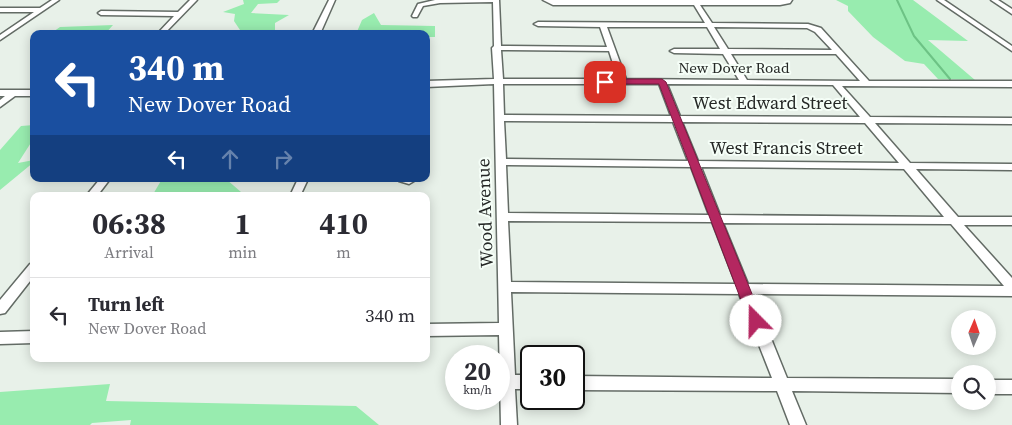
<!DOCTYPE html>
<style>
:root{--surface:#fff;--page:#f7f7f7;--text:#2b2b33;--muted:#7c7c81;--line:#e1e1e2}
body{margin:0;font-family:"Source Serif 4",serif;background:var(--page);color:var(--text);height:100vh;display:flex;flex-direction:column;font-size:19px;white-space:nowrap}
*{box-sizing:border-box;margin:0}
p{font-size:16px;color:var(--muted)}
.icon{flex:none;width:28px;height:28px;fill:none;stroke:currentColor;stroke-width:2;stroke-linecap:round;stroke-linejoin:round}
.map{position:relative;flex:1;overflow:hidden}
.details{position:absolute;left:30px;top:192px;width:400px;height:170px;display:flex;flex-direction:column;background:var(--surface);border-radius:10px;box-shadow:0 2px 12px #0003}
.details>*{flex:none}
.guide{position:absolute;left:30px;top:30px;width:400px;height:152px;border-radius:10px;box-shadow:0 2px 12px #0003;background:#1a4fa0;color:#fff;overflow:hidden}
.needle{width:32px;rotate:2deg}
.buttons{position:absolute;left:951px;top:310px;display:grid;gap:10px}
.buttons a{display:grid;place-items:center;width:45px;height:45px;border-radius:50%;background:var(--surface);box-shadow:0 2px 12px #0003;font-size:25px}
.speed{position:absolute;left:445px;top:345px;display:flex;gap:10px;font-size:25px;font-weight:700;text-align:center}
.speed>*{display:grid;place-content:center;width:65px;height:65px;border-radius:50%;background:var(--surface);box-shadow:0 2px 12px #0003;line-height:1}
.speed small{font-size:12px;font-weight:400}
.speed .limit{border:2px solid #111;border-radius:8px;background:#fff;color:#111}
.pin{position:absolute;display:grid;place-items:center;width:42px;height:42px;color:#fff;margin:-21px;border-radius:10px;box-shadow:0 2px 8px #0006}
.me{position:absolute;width:55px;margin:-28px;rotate:338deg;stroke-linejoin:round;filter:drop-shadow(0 0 4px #0008)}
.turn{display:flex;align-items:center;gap:18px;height:105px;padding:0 15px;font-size:22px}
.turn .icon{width:65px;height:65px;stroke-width:2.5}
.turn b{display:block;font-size:35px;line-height:42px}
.lanes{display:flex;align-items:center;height:48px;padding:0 15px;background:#0003;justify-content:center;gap:25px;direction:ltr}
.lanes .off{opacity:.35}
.eta{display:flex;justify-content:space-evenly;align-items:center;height:85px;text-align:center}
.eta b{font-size:30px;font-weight:700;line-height:35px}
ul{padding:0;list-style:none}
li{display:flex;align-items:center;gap:15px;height:75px;padding:0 15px;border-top:1px solid var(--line)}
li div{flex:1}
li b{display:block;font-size:19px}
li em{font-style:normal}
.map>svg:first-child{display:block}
.green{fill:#98ecaf}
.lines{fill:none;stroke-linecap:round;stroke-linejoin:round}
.stream{stroke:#6dc385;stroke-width:2}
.minor-casing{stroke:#636b65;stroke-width:3}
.minor{fill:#fff;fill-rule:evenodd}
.route{fill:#b42760;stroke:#75193e}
.labels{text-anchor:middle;stroke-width:4;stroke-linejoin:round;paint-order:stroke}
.far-street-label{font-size:15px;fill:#242725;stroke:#f5fef7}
.street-label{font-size:18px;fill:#242725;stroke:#f5fef7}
</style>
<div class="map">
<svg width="1012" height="425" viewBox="0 0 1012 425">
<rect width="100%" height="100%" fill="#e8f1e9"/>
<path class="green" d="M243 0H280L277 3 258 4 251 13 289 15 275 23V30L256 34H234L240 30 234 21 235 14 223 12 244 4Z
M836 0H913L968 41 928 40 975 80 938 79 924 64 905 61 873 37 848 11V6Z
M374 13 381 25 435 26V37H426V34H356L362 20Z
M113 25 105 34H50L60 27Z
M34 125V138L18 163 34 160V162L0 190V150L21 126Z
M162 179H226L241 192 238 196H152Z
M110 384 106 401 356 406 379 425H130L131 420 92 423 90 425H0V392Z"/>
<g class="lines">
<path class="stream" d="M897 0 914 36 950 79"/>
<g class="minor-casing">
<path id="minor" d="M52 0H59L0 40V35L34 12H0V8H40Z
M190 0H197L164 34H157L174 16 101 15 98 13 101 11 178 12Z
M329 0H335L320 34H312Z
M435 0H499L501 46 607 47 600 27 538 26 534 24 538 22 705 23 694 5H553L543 0H792L790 3 780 5H700L712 23 808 24 821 28 869 81H1012V87L842 86 870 117 1012 118V124L875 123 910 163 1012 164V170L916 169 958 217H1012V225H964L1012 278V296L753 294 787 378 960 379V393L792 391 806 425H790L777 391 574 390V376L772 378 739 294 511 292 515 375H531V389H515L517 425H501L499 335 426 336V324L499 323 494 84 426 87V81L494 79 492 48 494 46 493 2 440 3 423 6 417 17H413L412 16 418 4ZM607 27H707L720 49H674L670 51 674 53 723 54 739 80 626 79ZM714 27 807 28 815 32 832 50 728 49ZM501 50 609 51 618 79H503ZM731 54H836L860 81 747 80ZM503 84H659L671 116 504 115ZM667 84 833 85 860 117 680 116ZM504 121 673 122 688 161 506 159ZM682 122 865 123 899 163 698 161ZM506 165 691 167 709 215 508 213ZM701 167 904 169 944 217 720 215ZM508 221 712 222 736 284 511 282ZM723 223 951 224 1004 286 748 284Z
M937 0H944L1012 46V51Z
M991 0H998L1012 9V14Z
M0 90H34V96H15L0 107V100L5 96H0Z
M100 179H110L97 196H86Z
M298 179H308L300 196H290Z
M398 179H413L414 181 409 184 399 181Z
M34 262V276L5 313 0 314V300L30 264Z
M34 331V343L0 344V332Z
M988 380H1012V394H988Z"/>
</g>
<use href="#minor" class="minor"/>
</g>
<path class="route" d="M662 79 666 82 763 321 761 325H751L749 321 659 84H605L600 82 605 79Z"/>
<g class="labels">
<g class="far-street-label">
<text x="734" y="73">New Dover Road</text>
</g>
<g class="street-label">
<text x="770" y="109">West Edward Street</text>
<text x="786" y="154">West Francis Street</text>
<text transform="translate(485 213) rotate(-92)" y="6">Wood Avenue</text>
</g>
</g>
</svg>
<div class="buttons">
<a><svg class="needle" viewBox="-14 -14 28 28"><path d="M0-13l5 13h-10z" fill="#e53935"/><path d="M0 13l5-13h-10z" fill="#7c7c81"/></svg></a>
<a><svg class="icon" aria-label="search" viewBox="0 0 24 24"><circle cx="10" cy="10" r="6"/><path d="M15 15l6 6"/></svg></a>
</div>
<div class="speed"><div>20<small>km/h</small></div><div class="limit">30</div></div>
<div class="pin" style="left:605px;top:82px;background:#d93025"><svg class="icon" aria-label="arrive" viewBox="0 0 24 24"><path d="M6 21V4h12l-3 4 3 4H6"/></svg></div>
<svg class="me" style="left:756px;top:321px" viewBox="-20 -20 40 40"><circle r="19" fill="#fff"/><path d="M0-13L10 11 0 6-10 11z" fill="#b42760"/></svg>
<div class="guide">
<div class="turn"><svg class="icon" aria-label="left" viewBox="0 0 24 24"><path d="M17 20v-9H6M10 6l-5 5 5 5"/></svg><div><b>340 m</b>New Dover Road</div></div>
<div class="lanes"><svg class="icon" aria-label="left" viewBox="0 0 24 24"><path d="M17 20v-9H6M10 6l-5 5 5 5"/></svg><svg class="icon off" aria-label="ahead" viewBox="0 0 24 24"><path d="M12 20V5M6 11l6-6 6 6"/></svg><svg class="icon off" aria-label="right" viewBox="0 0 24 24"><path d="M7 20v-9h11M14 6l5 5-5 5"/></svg></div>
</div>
<section class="details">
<div class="eta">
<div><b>06:38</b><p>Arrival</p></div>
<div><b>1</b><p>min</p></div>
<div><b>410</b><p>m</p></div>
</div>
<ul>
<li><svg class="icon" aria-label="left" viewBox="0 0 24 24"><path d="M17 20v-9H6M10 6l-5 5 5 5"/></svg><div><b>Turn left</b><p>New Dover Road</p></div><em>340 m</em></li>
</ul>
</section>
</div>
